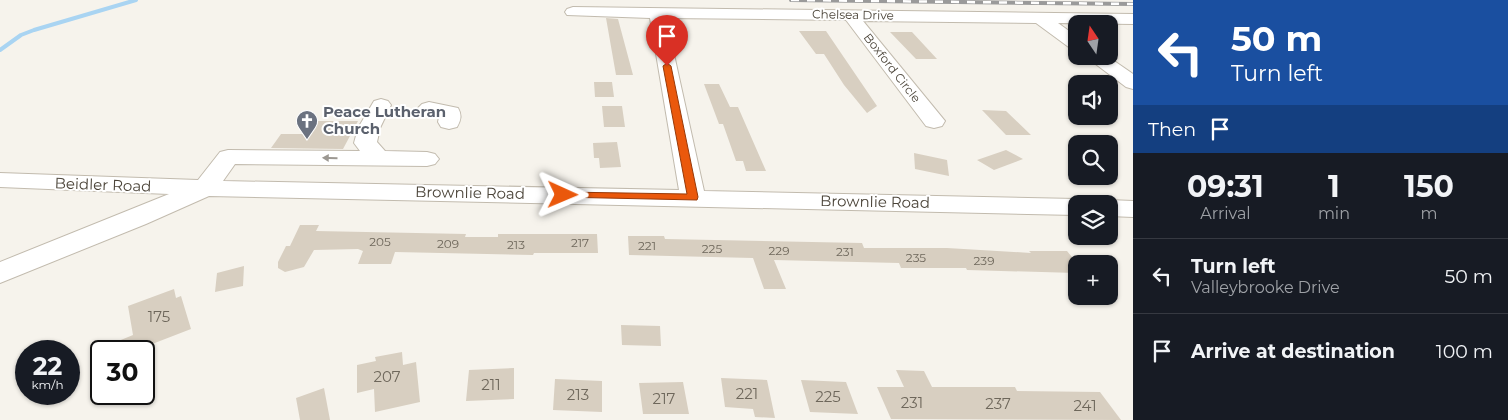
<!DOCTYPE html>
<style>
:root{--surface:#171b24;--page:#242831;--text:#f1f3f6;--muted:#9ea1a6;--line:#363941}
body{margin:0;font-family:Montserrat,sans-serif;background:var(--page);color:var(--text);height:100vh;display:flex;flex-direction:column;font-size:19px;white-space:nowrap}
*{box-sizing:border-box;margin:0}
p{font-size:16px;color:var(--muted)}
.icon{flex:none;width:28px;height:28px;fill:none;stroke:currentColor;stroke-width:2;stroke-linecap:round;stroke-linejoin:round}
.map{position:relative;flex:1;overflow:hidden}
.sheet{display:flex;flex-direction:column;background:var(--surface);width:375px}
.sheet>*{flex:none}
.top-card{background:#1a4fa0;color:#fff;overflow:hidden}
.needle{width:32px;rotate:347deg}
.buttons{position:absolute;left:1068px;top:15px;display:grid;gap:10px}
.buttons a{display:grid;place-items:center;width:50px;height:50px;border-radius:10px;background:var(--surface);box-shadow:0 1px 4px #0004;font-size:25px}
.speed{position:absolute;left:15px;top:340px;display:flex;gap:10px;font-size:25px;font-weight:700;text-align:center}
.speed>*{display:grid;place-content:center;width:65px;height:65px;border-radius:50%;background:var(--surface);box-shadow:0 1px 4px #0004;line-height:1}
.speed small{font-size:12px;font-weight:400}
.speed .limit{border:2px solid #111;border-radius:8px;background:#fff;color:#111}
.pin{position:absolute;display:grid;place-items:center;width:42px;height:42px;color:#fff;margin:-51px -21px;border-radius:50% 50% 50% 0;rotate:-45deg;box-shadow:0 0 5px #0007}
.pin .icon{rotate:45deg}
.me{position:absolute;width:55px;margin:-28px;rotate:91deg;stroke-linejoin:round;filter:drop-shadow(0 0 4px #0008)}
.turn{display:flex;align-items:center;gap:18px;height:105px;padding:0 15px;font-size:22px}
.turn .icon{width:65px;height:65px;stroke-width:2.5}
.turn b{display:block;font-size:35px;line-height:42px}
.then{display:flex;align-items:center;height:48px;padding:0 15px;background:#0003;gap:10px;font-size:19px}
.eta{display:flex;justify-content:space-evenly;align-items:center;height:85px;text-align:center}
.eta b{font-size:30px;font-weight:700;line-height:35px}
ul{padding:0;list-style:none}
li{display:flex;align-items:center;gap:15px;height:75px;padding:0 15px;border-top:1px solid var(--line)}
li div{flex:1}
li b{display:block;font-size:19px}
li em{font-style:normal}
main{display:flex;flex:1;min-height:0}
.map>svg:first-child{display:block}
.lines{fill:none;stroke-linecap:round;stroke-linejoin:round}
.stream{stroke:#a9d4f2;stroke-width:4}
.building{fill:#d8cfc1}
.minor-casing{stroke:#c2bbae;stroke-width:2}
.minor{fill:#fff;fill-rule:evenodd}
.rail-casing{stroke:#9a9a9a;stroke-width:4}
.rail{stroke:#fff;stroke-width:2.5;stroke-dasharray:8;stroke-linecap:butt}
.oneway{fill:#9c9892}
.route{fill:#ea580c;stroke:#983908}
.labels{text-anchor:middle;stroke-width:4;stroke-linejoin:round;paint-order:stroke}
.far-street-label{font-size:12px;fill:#4b4439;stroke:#fff}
.number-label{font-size:12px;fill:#6e675b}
.worship-label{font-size:15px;font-weight:bold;fill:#5b616d;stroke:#fff;text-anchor:start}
.street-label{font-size:15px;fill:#4b4439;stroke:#fff}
.near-number-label{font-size:15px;fill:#6e675b}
</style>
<main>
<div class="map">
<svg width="1133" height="420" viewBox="0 0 1133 420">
<rect width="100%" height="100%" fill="#f6f3ec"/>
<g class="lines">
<path class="stream" d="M0 50 21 35 34 30 136 0"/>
</g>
<path class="building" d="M606 18 618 19 633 75H616Z
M799 31H826L877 106 867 113 844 85 824 54H816Z
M890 32H912L937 59H916Z
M594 82H612L614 97H595Z
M704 84H719L730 107H738L766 171H746L743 161H736L723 124H719Z
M602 106H622L625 127H604Z
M982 110 1006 111 1031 135H1006Z
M314 121H358L343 149 271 148 281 134H304Z
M617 142 621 167 600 168 599 158H594L593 143Z
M1006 150 1023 159 994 170 977 160Z
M914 153 947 160 949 176 915 169Z
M300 225H319L316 231 466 234 465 237H498V234H597L598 253H534L533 255 395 252 391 264H358L363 251 358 249 314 250 304 267 285 272 278 268V262L286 246H290Z
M628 236H664L665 239 862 243 864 248H947L1031 253 1029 251H1067L1076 262V273L967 270 966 268H901L899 263 774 260 786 289H764L753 258 629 255Z
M244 266 243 286 215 292 217 273Z
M174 289 176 298 181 296 191 329 134 351H94L133 335 128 306Z
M621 325 660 326 661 346 622 345Z
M402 352 403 365 416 362 420 402 375 412 374 389 357 393V365L376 361 375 357Z
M514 368V399L466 401 469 370Z
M896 370 924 371 932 387H1015L1017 391 1100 392 1121 420 891 419 877 387H904Z
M721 378 767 380 775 418 755 417 753 409 725 407Z
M555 379 602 381V412L553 410Z
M801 380 846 382 858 414 810 412Z
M683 382 689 414H643L639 383Z
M324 388 330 420H300L296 398Z"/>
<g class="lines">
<g class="minor-casing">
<path id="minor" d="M573 7 1133 14V24L1058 23 1076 36V49L1070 48 1036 23 863 21 945 121 942 126 934 128 926 126 846 20 666 18 704 191 1076 199 1085 201 1087 204H1076V215L209 196 146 224 0 283V262L169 194 0 187V173L198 180 220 152 228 150 360 151 354 143 358 128 374 101 381 99 388 101 391 105 380 128 377 142 385 151 427 152 435 154 439 159 435 164 427 166 235 164 223 181 679 190 650 18 567 15 565 12 567 9Z
M1085 56H1107L1133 74V89L1126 87Z
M429 102 458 108C462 115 461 120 457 127L449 129 441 127 438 122 439 117 422 112 418 108 422 104Z
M1109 200 1133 201V217L1109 216V204H1099Z"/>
</g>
<use href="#minor" class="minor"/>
<g class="rail-casing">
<path id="rail" d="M791 0 1133 4"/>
</g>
<use href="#rail" class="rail"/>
</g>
<defs><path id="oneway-solid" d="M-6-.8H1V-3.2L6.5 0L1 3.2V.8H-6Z" transform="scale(1.25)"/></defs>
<use class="oneway" href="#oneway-solid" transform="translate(330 158) rotate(-179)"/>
<path class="route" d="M667 63 671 66 698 197 697 200 559 197 558 195 563 192 687 194 663 66Z"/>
<defs>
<g id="church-pin" transform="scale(1.125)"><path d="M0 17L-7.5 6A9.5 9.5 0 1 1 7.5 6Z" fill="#6b7280" stroke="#fff"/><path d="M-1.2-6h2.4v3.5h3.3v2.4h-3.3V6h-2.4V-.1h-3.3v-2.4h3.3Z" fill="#fff"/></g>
</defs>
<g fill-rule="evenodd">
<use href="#church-pin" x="307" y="121"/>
</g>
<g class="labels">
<g class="far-street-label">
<text transform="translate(853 15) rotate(1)" y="4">Chelsea Drive</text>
<text transform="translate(892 68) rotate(52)" y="4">Boxford Circle</text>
</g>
<g class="number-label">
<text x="380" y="246">205</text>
<text x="580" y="247">217</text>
<text x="448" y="248">209</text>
<text x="516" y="249">213</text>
<text x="647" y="250">221</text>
<text x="712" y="253">225</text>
<text x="779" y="255">229</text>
<text x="845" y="256">231</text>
<text x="916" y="262">235</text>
<text x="984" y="265">239</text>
</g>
<g class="worship-label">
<text x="323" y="117">Peace Lutheran<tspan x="323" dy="17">Church</tspan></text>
</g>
<g class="street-label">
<text transform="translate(103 185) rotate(2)" y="5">Beidler Road</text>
<text transform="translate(470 193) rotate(1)" y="5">Brownlie Road</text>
<text transform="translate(875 202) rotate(1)" y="5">Brownlie Road</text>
</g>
<g class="near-number-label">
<text x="159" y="322">175</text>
<text x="387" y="382">207</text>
<text x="491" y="390">211</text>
<text x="747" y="399">221</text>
<text x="578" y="400">213</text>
<text x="828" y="402">225</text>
<text x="664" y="404">217</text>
<text x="912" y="408">231</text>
<text x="998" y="409">237</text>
<text x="1085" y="411">241</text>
</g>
</g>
</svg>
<div class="buttons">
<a><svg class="needle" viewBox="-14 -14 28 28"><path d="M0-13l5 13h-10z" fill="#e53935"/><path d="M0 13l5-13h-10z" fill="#9ea1a6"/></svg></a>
<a><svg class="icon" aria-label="sound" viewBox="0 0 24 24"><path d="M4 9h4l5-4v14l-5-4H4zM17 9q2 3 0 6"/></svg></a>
<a><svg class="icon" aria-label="search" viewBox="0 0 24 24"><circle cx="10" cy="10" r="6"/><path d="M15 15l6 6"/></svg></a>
<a><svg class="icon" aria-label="layers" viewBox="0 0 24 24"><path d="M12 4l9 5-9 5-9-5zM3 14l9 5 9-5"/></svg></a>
<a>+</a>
</div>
<div class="speed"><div>22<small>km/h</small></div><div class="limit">30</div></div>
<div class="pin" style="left:667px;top:66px;background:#d93025"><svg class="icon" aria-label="arrive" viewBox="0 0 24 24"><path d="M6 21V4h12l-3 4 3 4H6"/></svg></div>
<svg class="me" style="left:563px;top:195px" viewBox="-20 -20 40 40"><path d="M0-17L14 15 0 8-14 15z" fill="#ea580c" stroke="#fff" stroke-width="4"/></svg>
</div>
<section class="sheet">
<div class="top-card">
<div class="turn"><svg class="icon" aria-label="left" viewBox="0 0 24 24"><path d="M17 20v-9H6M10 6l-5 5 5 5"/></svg><div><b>50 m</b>Turn left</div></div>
<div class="then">Then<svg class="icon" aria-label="arrive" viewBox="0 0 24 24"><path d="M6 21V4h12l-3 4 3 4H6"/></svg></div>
</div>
<div class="eta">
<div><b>09:31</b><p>Arrival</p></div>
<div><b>1</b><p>min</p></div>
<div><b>150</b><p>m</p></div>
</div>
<ul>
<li><svg class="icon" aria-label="left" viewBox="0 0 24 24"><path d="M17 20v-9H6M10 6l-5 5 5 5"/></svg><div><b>Turn left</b><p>Valleybrooke Drive</p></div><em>50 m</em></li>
<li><svg class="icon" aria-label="arrive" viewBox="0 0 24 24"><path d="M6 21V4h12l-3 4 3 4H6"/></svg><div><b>Arrive at destination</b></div><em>100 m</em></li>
</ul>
</section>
</main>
